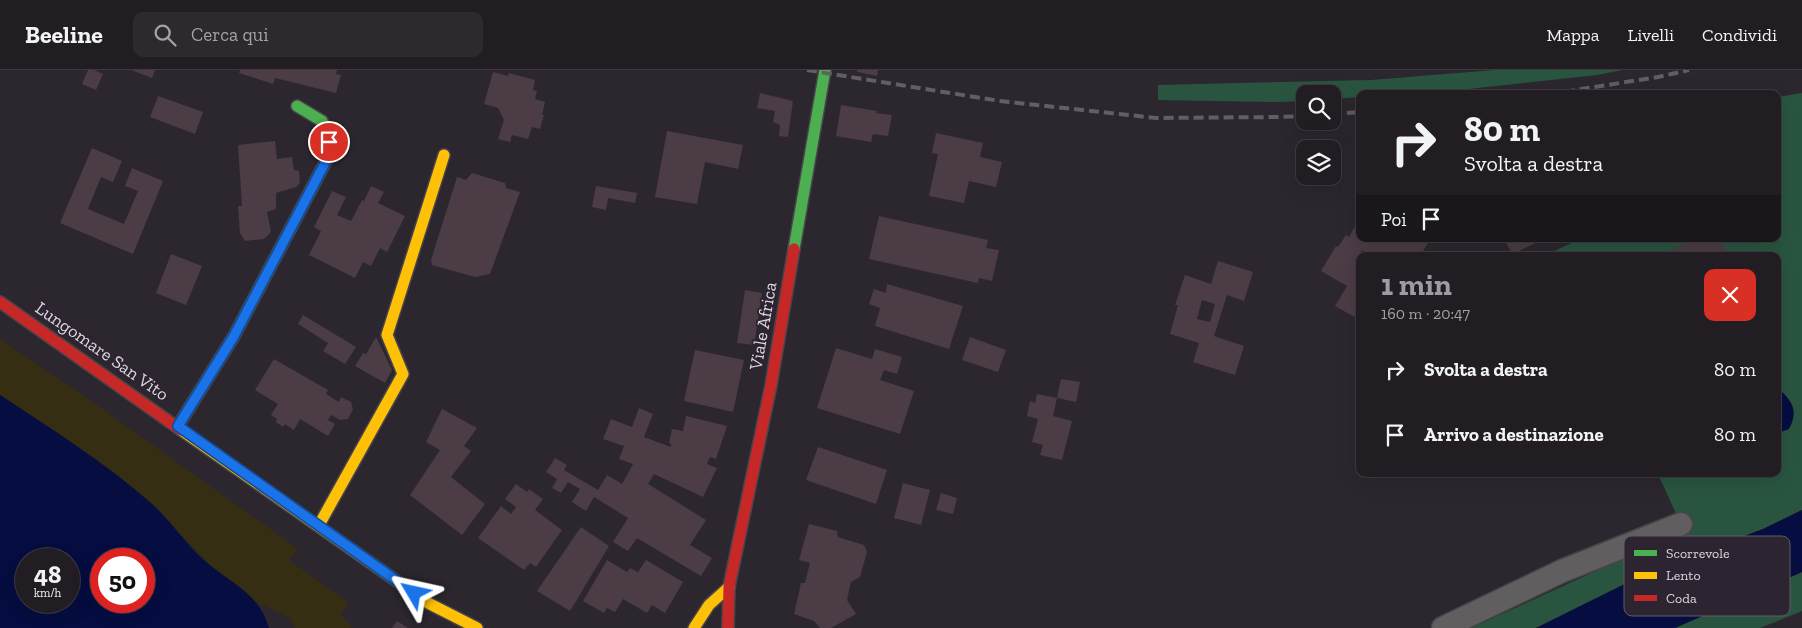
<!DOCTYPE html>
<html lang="it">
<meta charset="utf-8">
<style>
:root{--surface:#211d22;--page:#2d2a2f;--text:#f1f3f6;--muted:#a2a2a5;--line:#3e3b40;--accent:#a09aa2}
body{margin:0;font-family:"Zilla Slab",serif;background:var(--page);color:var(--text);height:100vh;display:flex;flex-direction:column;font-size:19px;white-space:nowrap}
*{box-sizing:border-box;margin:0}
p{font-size:16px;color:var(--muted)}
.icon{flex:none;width:28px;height:28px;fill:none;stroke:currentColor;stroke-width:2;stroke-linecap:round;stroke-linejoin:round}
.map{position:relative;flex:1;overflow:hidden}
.side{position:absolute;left:1356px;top:182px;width:425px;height:225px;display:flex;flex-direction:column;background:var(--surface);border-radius:10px;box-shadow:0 5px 20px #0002,0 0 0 1px var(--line)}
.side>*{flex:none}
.guide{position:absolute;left:1356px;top:20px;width:425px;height:152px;border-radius:10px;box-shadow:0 5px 20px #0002,0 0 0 1px var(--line);background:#211d22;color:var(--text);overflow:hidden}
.buttons{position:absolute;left:1296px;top:15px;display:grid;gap:10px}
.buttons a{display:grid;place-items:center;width:45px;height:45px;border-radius:10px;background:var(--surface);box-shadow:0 5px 20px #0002,0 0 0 1px var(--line);font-size:25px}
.speed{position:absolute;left:15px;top:478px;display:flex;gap:10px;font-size:25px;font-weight:700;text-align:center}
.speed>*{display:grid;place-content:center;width:65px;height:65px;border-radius:50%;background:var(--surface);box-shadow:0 5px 20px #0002,0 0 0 1px var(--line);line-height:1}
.speed small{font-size:12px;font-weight:400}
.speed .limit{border:8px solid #d22;background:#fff;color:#111}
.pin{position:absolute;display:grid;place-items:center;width:42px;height:42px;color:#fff;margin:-21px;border:2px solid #fff;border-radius:50%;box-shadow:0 1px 5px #0007}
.me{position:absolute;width:55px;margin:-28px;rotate:306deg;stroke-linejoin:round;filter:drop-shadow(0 0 4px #0008)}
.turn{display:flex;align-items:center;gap:18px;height:105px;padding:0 25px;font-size:22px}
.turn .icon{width:65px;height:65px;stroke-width:2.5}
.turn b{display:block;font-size:35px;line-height:42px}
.then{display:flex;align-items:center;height:48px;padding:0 25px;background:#0003;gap:10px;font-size:19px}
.round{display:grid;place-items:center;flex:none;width:52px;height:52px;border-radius:10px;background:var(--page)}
.overview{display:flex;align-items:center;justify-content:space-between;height:85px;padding:0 25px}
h1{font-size:30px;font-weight:700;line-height:38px;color:var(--accent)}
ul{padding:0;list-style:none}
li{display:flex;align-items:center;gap:15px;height:65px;padding:0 25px}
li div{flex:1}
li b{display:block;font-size:19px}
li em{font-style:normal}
header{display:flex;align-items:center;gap:30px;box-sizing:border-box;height:70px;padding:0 25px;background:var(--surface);border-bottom:1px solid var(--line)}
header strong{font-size:24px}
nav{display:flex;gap:28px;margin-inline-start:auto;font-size:18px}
.search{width:350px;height:45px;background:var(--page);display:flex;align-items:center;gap:12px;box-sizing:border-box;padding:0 18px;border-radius:10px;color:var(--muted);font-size:19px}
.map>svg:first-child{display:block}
.green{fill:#295540}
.sand{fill:#362e12}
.water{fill:#050d41;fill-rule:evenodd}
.building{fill:#4b3c46;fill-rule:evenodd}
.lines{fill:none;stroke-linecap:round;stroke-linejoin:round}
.street-casing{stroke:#48444a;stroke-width:25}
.fast-casing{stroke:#48444a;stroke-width:14}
.slow-casing{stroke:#48444a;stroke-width:14}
.jam-casing{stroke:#48444a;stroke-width:14}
.street{stroke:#605e5e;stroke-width:22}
.fast{stroke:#4caf50;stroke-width:11}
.slow{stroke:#ffc107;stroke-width:11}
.jam{stroke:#c62828;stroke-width:11}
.rail{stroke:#625e61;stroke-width:4;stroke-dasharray:10 5;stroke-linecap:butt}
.route-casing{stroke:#114b97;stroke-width:12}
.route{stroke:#1a73e8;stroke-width:9}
.labels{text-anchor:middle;stroke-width:4;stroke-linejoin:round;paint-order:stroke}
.street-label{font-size:18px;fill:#ded8e0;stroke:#2d2431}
.key{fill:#2d2431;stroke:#625a66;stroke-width:1}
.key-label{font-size:14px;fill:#ded8e0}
</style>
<header>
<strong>Beeline</strong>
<div class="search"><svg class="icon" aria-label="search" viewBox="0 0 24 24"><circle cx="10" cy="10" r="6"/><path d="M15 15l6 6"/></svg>Cerca qui</div>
<nav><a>Mappa</a><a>Livelli</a><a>Condividi</a></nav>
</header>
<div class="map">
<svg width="1802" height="558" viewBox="0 0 1802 558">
<rect width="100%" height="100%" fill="#2c272e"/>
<path class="green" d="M1495 0H1622L1597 5 1441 22 1360 24V27L1333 29 1332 24H1305V31L1279 32 1158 30V15L1371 10Z
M1802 23V440L1763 459 1651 501 1536 558H1471L1684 461 1658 404H1778V186H1556L1554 181 1581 169H1778V27Z
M1802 502V541L1760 558H1675Z"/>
<path class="sand" d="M0 269 94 333 298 479 289 490 349 533 340 544 352 556 350 558H295L290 548 255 531 247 523 211 496 161 443 112 401 0 325Z"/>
<path class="water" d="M1778 318C1792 331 1799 340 1789 359L1778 363Z
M0 325C52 359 104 392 151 433 172 452 190 480 211 496 235 515 260 526 269 558H0ZM26 489H69V531H26ZM101 489H144V531H101Z
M1802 440V502L1675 558H1536L1651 501 1763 459Z"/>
<path class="building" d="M88 0H94L103 4 96 20 82 14Z
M131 0H155L152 8Z
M240 0H337L336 4 341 5 336 23 275 8 273 14 239 3Z
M858 0H878L877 6 857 2Z
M493 2 508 6 509 3 535 10 533 20 537 21 535 29 545 32 542 45H544L540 59 532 57 528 69 512 65 510 72 498 69 504 50 498 38 484 34Z
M760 23 793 31 788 67 779 66 780 55 773 52 775 41 757 38Z
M158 26 203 42 195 64 150 47Z
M841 35 877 41 876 43 892 45 888 66 873 64 871 72 836 66Z
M667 61 743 75 738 99 705 92 697 134 655 127Z
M936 63 983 73 980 87 1002 92 996 117 969 111 964 133 929 126 938 84 932 83Z
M275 71 277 89 292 87 294 100 299 101 300 113 296 117 276 123V139L267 142 271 162 264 169 245 171 240 163 238 136H242L238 75Z
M92 78 122 91 113 112 101 107 88 139 124 154 138 121 125 116 132 98 163 111 133 184 60 153Z
M472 103 505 113 506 118 520 122 490 204 475 207 432 195 431 190 457 107 466 110Z
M371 116 384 122 378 133 405 146 387 182 380 178 371 196 363 192 355 208 309 185 321 161 314 157 332 121 346 127 337 145 351 151 362 130 364 131Z
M596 116 637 123 635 133 608 128 606 140 592 137Z
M879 146 988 170 986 178 999 180 992 211 979 208 978 213 869 189Z
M1357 153 1360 155V169H1426L1429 171 1420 186H1396L1387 181 1384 186H1373L1362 180 1354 195 1360 198V250L1335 236 1347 216 1321 201 1336 176 1338 177 1346 165 1349 167Z
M1504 169H1544L1512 184Z
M1695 169H1720L1729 186H1659Z
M171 184 202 196 186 235 156 223Z
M1218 191 1253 202 1244 231 1227 225 1214 266 1244 276 1235 305 1193 292 1199 273 1170 264 1178 235H1175L1185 205 1211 214ZM1202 230 1215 234 1210 252 1197 249Z
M887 214 963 236 949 279 875 256 880 238 869 234 874 219 886 223Z
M745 220 762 223 754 275 737 273Z
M303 245 356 277 345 294 323 281 328 273 298 254Z
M376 267 392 300 385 313 355 296 363 283 366 284Z
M970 267 1006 280 998 302 962 290Z
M836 278 872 289 875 279 902 287 897 304 884 300 880 310 914 321 900 364 817 338Z
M695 280 744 290 733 342 684 331Z
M274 289 328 320 326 324 339 332 341 327 351 332 353 339 348 349 340 350 331 345 328 350 335 354 328 366 300 349 294 360 285 354 283 357 276 352 277 349 271 345 278 334 255 320Z
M1061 309 1080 312 1076 332 1057 328Z
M1037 324 1057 328 1053 346 1072 351 1062 390 1040 385 1043 375 1032 372 1038 349 1027 346 1030 331 1035 333Z
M639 338 653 344 644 367 671 377V374L669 373 672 359 683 361 686 346 727 356 716 389 710 387 707 394 717 398 703 427 654 404 648 414 706 450 690 475 712 488 701 506 637 468 628 481 613 472 628 448 594 427 586 441 572 432 580 419 568 412 561 423 552 418 557 409 546 402 555 388 567 395 564 400 598 420 607 405 622 414 633 394 619 389 624 376 603 369 611 349 632 357Z
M442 339 477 358 464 376 471 381 451 407 485 434 462 465 410 425 440 380 426 372Z
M818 377 887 400 876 434 806 410Z
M903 413 930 420 921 455 894 448Z
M516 414 527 422 529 419 543 429 535 440 562 460 536 497 530 493 524 500 478 468 501 436 511 444 516 437 505 429Z
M941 423 957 428 953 444 936 440Z
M809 454 837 461 838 467 864 475 867 482 860 507 851 512 847 530 856 544 831 558H820L814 551 794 544 801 513H805L810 493 799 490Z
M581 457 609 476 570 541 537 521Z
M607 490 627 502 630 498 638 502 646 490 683 512 665 543 652 535 647 543 623 529 615 542 607 538 604 543 583 531Z
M397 551 408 558H392Z"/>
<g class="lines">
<g class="street-casing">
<path id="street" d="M1443 558 1562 501 1681 454"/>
</g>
<g class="fast-casing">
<path id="fast" d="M794 179 825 0
M178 356 234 266 325 93 329 72 322 51 297 36"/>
</g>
<g class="slow-casing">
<path id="slow" d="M181 360 428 533 477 558
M319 455 403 304 387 265 444 85
M694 558 709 535 729 517"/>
</g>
<g class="jam-casing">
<path id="jam" d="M0 232 181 360
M728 558 729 517 771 315 794 179"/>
</g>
<use href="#street" class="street"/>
<use href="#fast" class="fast"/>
<use href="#slow" class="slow"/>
<use href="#jam" class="jam"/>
<path class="rail" d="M807 0 1000 31 1156 48 1279 47 1305 46
M1550 24 1658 7 1689 0
M1332 44 1360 42"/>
</g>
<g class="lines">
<g class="route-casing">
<path id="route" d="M329 72 325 93 234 266 178 356 414 523"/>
</g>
<use href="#route" class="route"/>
</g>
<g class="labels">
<g class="street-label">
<text transform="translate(763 256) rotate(-80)" y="6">Viale Africa</text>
<text transform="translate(102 281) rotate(35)" y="6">Lungomare San Vito</text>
</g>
</g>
<rect x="1624" y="466" width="166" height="80" rx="8" class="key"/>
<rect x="1634" y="480" width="23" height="6" fill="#4caf50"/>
<rect x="1634" y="502" width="23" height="7" fill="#ffc107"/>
<rect x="1634" y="525" width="23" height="6" fill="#c62828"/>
<g class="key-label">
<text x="1666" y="488">Scorrevole</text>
<text x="1666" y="510">Lento</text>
<text x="1666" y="533">Coda</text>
</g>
</svg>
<div class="buttons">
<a><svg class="icon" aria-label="search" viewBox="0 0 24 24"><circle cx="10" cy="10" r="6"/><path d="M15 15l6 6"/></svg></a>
<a><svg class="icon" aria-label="layers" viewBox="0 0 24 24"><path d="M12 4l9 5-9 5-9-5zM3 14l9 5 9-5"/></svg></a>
</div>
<div class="speed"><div>48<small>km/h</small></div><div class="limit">50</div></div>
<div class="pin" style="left:329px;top:72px;background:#d93025"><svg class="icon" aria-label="arrive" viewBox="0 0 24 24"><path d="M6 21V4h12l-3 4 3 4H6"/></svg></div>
<svg class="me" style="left:414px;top:523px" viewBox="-20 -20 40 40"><path d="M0-17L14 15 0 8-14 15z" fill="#1a73e8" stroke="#fff" stroke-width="4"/></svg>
<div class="guide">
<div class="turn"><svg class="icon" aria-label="right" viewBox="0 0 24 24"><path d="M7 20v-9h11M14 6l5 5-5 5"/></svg><div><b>80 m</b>Svolta a destra</div></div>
<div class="then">Poi<svg class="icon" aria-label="arrive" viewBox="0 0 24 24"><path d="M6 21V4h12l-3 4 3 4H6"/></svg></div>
</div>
<section class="side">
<div class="overview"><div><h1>1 min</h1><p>160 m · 20:47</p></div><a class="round" style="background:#d93025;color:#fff"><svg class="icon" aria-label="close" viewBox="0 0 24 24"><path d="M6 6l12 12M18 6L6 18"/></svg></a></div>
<ul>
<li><svg class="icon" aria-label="right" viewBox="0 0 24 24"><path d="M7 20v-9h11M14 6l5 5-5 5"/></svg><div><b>Svolta a destra</b></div><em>80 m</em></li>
<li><svg class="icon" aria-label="arrive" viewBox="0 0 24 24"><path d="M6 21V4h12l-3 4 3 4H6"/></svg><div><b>Arrivo a destinazione</b></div><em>80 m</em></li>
</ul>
</section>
</div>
